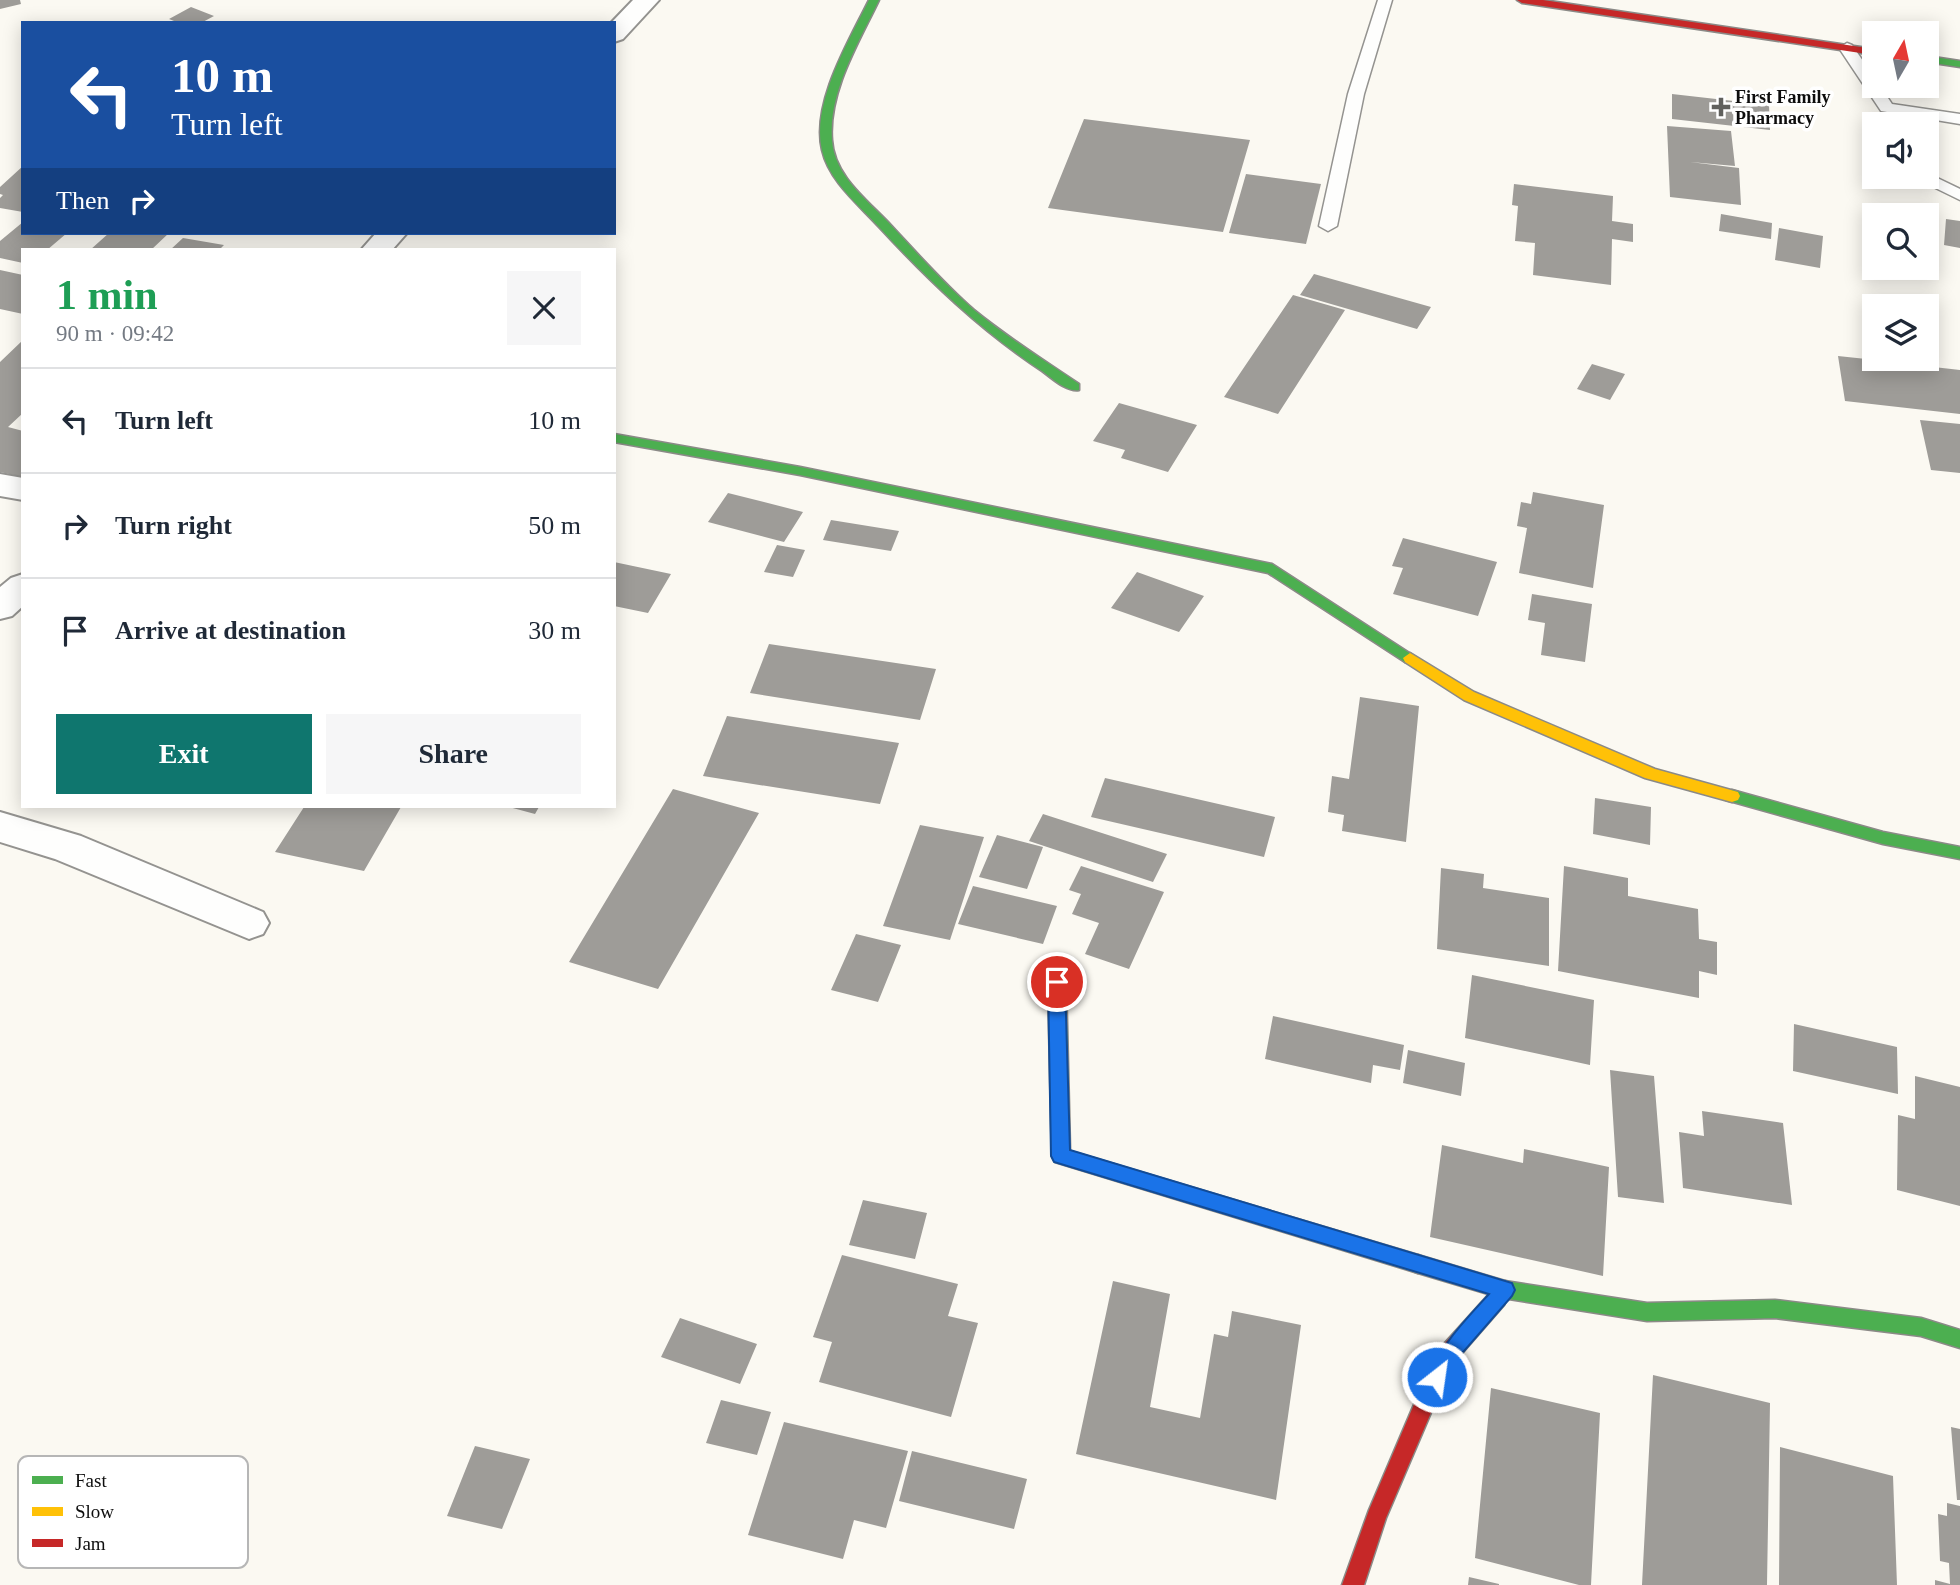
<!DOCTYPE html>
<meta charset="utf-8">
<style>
:root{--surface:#fff;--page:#f6f6f7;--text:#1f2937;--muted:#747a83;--line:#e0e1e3;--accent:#0f766e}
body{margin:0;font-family:Georgia,serif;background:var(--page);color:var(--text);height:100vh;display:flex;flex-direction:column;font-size:26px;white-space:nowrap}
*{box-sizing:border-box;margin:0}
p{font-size:23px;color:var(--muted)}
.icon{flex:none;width:38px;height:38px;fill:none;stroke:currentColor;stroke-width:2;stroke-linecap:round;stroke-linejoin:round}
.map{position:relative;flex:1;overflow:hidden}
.details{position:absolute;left:21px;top:248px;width:595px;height:560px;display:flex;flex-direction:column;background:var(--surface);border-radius:0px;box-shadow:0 4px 18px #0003}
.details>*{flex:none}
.top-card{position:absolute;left:21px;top:21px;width:595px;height:214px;border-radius:0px;box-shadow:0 4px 18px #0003;background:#1a4fa0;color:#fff;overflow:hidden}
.needle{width:46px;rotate:9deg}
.controls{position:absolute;left:1862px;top:21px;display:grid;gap:14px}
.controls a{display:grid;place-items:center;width:77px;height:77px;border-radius:0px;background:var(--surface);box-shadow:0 4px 18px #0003;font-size:35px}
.pin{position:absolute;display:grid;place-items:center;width:60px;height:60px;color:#fff;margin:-30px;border:4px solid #fff;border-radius:50%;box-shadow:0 2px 7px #0007}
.me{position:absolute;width:77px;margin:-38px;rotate:30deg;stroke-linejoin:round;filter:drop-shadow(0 0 5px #0008)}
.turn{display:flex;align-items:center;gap:24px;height:147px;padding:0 35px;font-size:32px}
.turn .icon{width:91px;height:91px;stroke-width:2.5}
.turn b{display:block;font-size:49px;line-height:60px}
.then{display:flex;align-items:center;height:66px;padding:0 35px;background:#0003;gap:14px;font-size:26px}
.round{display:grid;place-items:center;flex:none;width:74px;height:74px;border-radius:0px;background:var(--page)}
.overview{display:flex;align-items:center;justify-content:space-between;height:119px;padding:0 35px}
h1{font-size:42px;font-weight:700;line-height:52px;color:#1e9e55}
.cta{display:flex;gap:14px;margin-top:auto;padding:14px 35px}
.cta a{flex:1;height:80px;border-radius:0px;background:var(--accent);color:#fff;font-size:28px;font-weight:700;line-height:80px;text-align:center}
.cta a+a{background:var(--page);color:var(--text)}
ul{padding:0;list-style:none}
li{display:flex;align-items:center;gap:21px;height:105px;padding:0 35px;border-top:2px solid var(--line)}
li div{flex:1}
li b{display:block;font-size:26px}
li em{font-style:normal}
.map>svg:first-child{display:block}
.building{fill:#9e9c98}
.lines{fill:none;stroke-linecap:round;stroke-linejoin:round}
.lane-casing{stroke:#949390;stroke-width:3}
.street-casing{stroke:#949390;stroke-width:4}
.fast-casing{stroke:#8b8a87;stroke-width:3}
.slow-casing{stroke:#8b8a87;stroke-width:3}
.jam-casing{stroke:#8b8a87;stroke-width:3}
.lane{fill:#fefefd;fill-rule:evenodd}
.street{fill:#fefefd;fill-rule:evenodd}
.fast{fill:#4caf50;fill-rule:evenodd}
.slow{fill:#ffc107;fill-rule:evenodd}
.jam{fill:#c62828;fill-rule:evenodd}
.route{fill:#1a73e8;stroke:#114b97;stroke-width:2}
.poi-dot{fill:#60605d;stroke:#fff;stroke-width:2.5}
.labels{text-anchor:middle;stroke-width:7;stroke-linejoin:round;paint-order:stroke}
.far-poi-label{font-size:18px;font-weight:bold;fill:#0d0d0d;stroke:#fff;text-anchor:start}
.key{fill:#fff;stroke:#b6b6b6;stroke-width:2}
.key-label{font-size:19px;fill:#0d0d0d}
</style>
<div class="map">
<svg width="1960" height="1585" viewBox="0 0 1960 1585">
<rect width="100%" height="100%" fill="#fbf9f2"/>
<path class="building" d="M0 0H20L21 4 0 9Z
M191 7 214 16 201 23H179L169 19Z
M1672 94 1769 105 1770 130 1672 119Z
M1084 119 1250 140 1223 232 1048 208Z
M1667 126 1731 131 1735 166 1690 162 1739 168 1741 205 1670 197Z
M23 166V212L0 208V198L3 195 0 194V187Z
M1246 174 1321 184 1306 244 1229 233Z
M1514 184 1613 196 1612 221 1633 224V242L1612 239 1611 285 1533 275 1535 243 1515 241 1518 206 1512 205Z
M1721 214 1772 223 1771 239 1719 231Z
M1946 219 1960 221V248L1944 245Z
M23 222V233H67L47 250H23V263L0 258V241Z
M1779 228 1823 236 1820 268 1775 260Z
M109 233H169L151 250H90Z
M183 238 224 245 219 250H170Z
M0 270 23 275V314L0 309Z
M1314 274 1431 307 1417 329 1300 295Z
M1293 295 1345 310 1278 414 1224 397Z
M23 340V413L8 427 23 431V477L0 472V362Z
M1838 356 1885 361 1884 359H1914L1916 365 1960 370V414L1845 401Z
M1592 364 1625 374 1610 400 1577 389Z
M1119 403 1197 425 1168 472 1121 458 1125 450 1093 441Z
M1920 420 1960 424V473L1931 470Z
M1533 492 1604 505 1593 588 1519 573 1527 528 1517 526 1521 502 1531 504Z
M728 493 803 512 784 542 708 522Z
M831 520 899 531 891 551 823 540Z
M1403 538 1497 562 1478 616 1393 594 1403 568 1392 566Z
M777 545 805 550 793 577 764 572Z
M614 562 671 574 648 613 614 606Z
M1137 572 1204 596 1179 632 1111 608Z
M1532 594 1592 604 1585 662 1541 655 1545 623 1528 620Z
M769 644 936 669 920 720 750 693Z
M1360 697 1419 706 1406 842 1342 831 1344 815 1328 812 1332 776 1349 779Z
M727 716 899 743 880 804 703 776Z
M1105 778 1275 817 1264 857 1091 817Z
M673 789 759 813 658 989 569 962Z
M1595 798 1651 807 1650 845 1593 834Z
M304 807H401L364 871 275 852Z
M509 807H539L535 814Z
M1043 814 1167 854 1153 882 1029 841Z
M920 825 984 837 950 940 883 926Z
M997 835 1043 847 1027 889 979 877Z
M1081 866 1164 892 1129 969 1085 954 1099 923 1072 914 1081 894 1069 890Z
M1564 866 1628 878V896L1698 909 1699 939 1717 942V975L1699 971V998L1558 971Z
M1441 868 1484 874 1483 888 1549 898V966L1437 949Z
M973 886 1057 906 1043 944 958 924Z
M856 934 901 945 878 1002 831 990Z
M1472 975 1594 1000 1590 1065 1465 1038Z
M1273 1016 1404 1045 1400 1070 1373 1065 1371 1083 1265 1059Z
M1794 1024 1897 1047 1898 1094 1793 1071Z
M1408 1050 1465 1063 1461 1096 1403 1083Z
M1610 1070 1654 1076 1664 1203 1618 1197Z
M1915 1076 1960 1087V1206L1897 1190 1898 1115 1915 1119Z
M1702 1111 1783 1123 1792 1205 1683 1188 1679 1132 1704 1136Z
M1442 1145 1523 1163 1524 1149 1609 1167 1603 1276 1430 1237Z
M863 1200 927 1213 915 1259 849 1245Z
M842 1255 958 1284 948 1316 978 1323 951 1417 819 1382 832 1342 813 1337Z
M1113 1281 1170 1294 1150 1407 1200 1418 1214 1334 1228 1337 1232 1311 1301 1325 1276 1500 1076 1454Z
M680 1318 757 1344 740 1384 661 1357Z
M1653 1375 1770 1403 1767 1585H1642Z
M1491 1388 1600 1413 1591 1585H1579L1475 1558Z
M721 1400 771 1412 757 1455 706 1443Z
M784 1422 908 1451 886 1528 854 1520 843 1559 748 1535Z
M1951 1427 1960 1429V1500H1957Z
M475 1446 530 1459 502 1529 447 1516Z
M1780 1447 1893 1476 1897 1585H1779Z
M912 1451 1027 1479 1014 1529 899 1501Z
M1947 1503 1960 1506V1585H1935V1580L1950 1584 1949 1563 1940 1561 1938 1514 1947 1516Z
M1469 1577 1499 1584V1585H1468Z"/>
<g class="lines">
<g class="lane-casing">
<path id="lane" d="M1378 0H1392L1364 94 1337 226 1328 231 1319 226 1348 94Z
M1847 43 1852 45 1874 77V86H1880L1892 104 1960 114V124L1881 111 1839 48Z
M1927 173 1960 189V200L1913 177H1927Z"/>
</g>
<g class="street-casing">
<path id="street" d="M633 0H659L623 39 614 42V23H611Z
M376 233H407L392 250H361Z
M0 474 23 478V500L0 496Z
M23 574V606L12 616 0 619V587L11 578Z
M0 812 81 836 263 912 269 923 263 934 249 939 55 859 0 842Z"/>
</g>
<g class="fast-casing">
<path id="fast" d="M869 0H879C859 42 828 92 832 140 834 175 866 199 888 222 916 252 943 283 974 310 1007 337 1043 360 1079 384V390C1066 392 1052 378 1042 371 980 330 929 281 879 227 858 204 829 181 822 150 811 103 849 41 869 0Z
M1927 56 1960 61V67L1927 62Z
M614 434 800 467 1272 564 1417 658 1415 662H1405L1268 573 800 475 614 442Z
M1732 790 1883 832 1960 847V859L1883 844 1726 800 1724 796 1726 792Z
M1057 975 1063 977 1066 982 1070 1151 1418 1255 1425 1258 1428 1264 1425 1270 1418 1273 1055 1162 1052 1156 1048 982 1051 977Z
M1505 1281 1647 1303 1775 1300 1921 1318 1960 1330V1348L1921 1336 1775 1318 1647 1321 1509 1299 1497 1308 1490 1305 1487 1299C1491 1290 1496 1285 1505 1281Z"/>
</g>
<g class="slow-casing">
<path id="slow" d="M1410 653 1474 692 1655 769 1738 792 1740 796 1738 800 1732 802 1645 778 1464 700 1405 662 1403 658Z
M1418 1255 1505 1281 1512 1284 1515 1290 1512 1296 1505 1299 1418 1273 1411 1270 1408 1264 1411 1258Z"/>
</g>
<g class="jam-casing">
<path id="jam" d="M1517 0H1543L1874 49V55L1522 3Z
M1497 1290 1504 1293 1507 1299 1504 1305 1457 1359 1433 1408 1386 1518 1364 1585H1342L1369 1510 1418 1395 1443 1345 1490 1293Z"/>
</g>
<use href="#lane" class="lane"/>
<use href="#street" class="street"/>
<use href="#fast" class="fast"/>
<use href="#slow" class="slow"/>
<use href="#jam" class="jam"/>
</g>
<path class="route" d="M1057 975 1063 977 1065 982 1070 1150 1512 1283 1515 1290 1512 1296 1457 1359 1444 1384 1437 1387 1430 1384 1427 1377C1442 1344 1465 1320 1489 1294L1054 1162 1051 1156 1048 982 1051 977Z"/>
<path class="poi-dot" d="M1717.5 96.5h7v7h7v7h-7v7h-7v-7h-7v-7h7z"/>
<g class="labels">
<g class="far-poi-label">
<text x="1735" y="103">First Family<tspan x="1735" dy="21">Pharmacy</tspan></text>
</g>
</g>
<rect x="18" y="1456" width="230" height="112" rx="10" class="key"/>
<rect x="32" y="1476" width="31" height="8" fill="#4caf50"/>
<rect x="32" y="1507" width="31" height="9" fill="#ffc107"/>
<rect x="32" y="1539" width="31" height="8" fill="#c62828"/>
<g class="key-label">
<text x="75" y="1487">Fast</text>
<text x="75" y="1518">Slow</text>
<text x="75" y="1550">Jam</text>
</g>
</svg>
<div class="controls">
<a><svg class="needle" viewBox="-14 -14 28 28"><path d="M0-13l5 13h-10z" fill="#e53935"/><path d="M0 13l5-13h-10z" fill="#747a83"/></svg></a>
<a><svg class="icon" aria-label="sound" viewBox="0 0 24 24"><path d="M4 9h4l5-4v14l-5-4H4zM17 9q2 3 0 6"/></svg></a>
<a><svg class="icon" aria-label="search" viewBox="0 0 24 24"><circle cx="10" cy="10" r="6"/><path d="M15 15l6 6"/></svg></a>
<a><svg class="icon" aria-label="layers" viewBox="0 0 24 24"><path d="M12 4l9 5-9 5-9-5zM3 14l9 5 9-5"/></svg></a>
</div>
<div class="pin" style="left:1057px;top:982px;background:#d93025"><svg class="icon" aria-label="arrive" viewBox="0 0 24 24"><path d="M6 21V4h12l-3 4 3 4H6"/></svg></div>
<svg class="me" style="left:1437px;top:1377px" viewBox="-20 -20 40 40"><circle r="17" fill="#1a73e8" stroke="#fff" stroke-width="3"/><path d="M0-11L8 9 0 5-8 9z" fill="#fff"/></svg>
<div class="top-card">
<div class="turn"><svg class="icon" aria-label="left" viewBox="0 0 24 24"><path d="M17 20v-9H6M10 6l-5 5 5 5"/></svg><div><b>10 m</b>Turn left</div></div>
<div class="then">Then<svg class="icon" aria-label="right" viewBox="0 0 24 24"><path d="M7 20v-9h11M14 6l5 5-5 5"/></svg></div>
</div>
<section class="details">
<div class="overview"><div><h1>1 min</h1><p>90 m · 09:42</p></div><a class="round"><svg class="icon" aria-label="close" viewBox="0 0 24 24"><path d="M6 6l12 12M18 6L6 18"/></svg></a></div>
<ul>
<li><svg class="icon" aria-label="left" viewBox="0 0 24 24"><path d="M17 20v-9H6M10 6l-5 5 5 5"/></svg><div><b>Turn left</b></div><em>10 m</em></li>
<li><svg class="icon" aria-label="right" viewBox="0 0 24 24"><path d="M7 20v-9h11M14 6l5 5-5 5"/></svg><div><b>Turn right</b></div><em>50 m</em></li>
<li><svg class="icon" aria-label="arrive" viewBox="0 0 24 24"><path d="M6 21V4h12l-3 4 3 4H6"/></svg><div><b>Arrive at destination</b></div><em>30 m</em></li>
</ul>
<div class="cta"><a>Exit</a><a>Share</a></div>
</section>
</div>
